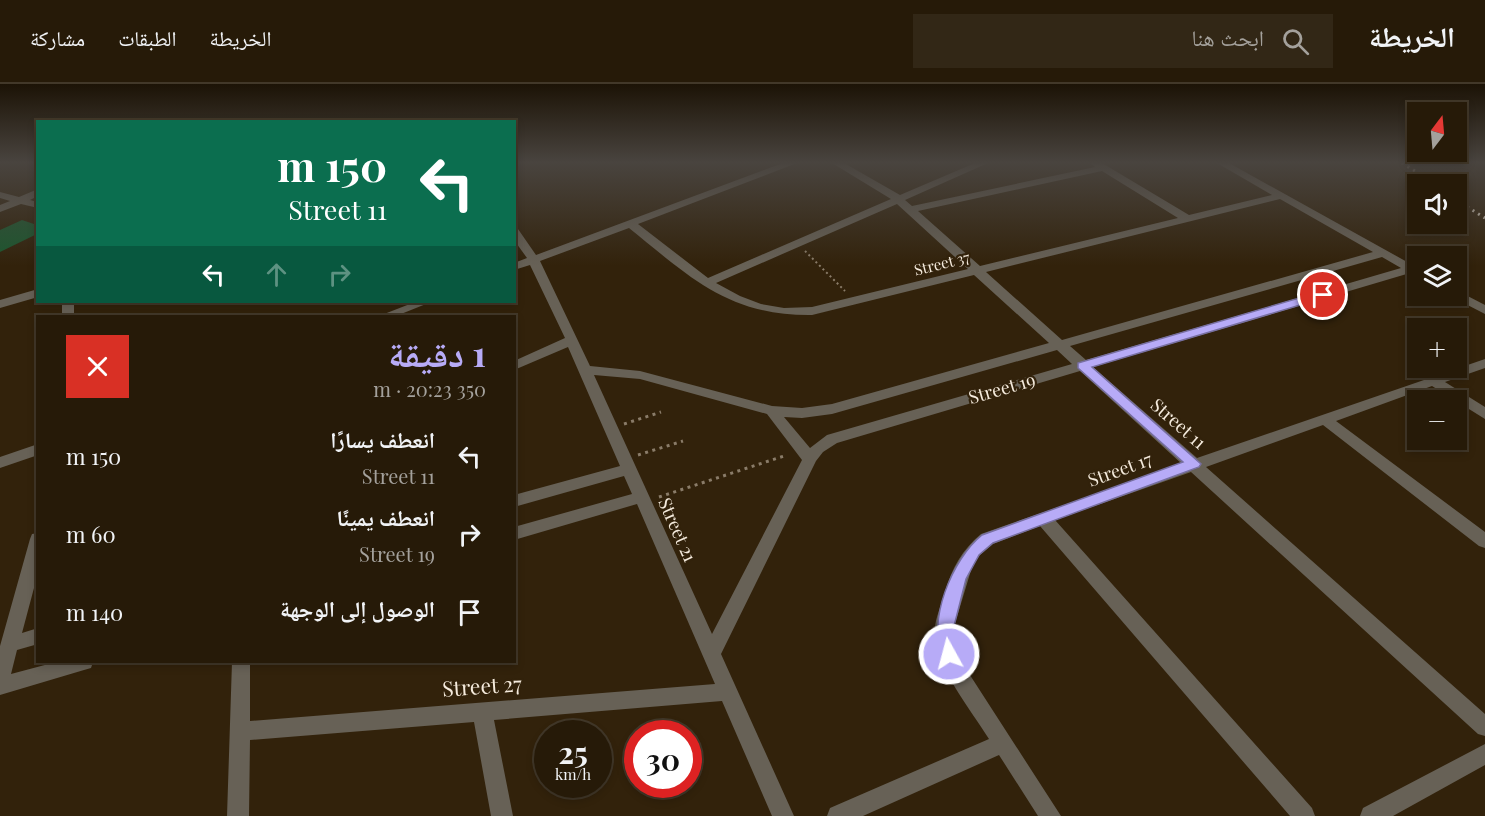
<!DOCTYPE html>
<html lang="ar">
<meta charset="utf-8">
<style>
:root{--surface:#261a08;--page:#322716;--text:#f1f3f6;--muted:#a4a19c;--line:#423829;--accent:#b7abf7}
body{margin:0;font-family:"Playfair Display","Noto Naskh Arabic",serif;background:var(--page);color:var(--text);direction:rtl;height:100vh;display:flex;flex-direction:column;font-size:22px;white-space:nowrap}
*{box-sizing:border-box;margin:0}
p{font-size:20px;color:var(--muted)}
.icon{flex:none;width:33px;height:33px;fill:none;stroke:currentColor;stroke-width:2;stroke-linecap:round;stroke-linejoin:round}
.map{position:relative;flex:1;overflow:hidden;direction:ltr}
.side{position:absolute;left:36px;top:231px;width:480px;height:348px;display:flex;flex-direction:column;background:var(--surface);border-radius:0px;box-shadow:0 3px 9px #0003,0 0 0 2px var(--line);direction:rtl}
.side>*{flex:none}
.banner{position:absolute;left:36px;top:36px;width:480px;height:183px;border-radius:0px;box-shadow:0 3px 9px #0003,0 0 0 2px var(--line);direction:rtl;background:#0b6e4f;color:#fff;overflow:hidden}
.needle{width:39px;rotate:16deg}
.controls{position:absolute;left:1407px;top:18px;display:grid;gap:12px}
.controls a{display:grid;place-items:center;width:60px;height:60px;border-radius:0px;background:var(--surface);box-shadow:0 3px 9px #0003,0 0 0 2px var(--line);font-size:30px}
.speed{position:absolute;left:534px;top:636px;display:flex;gap:12px;font-size:30px;font-weight:700;text-align:center}
.speed>*{display:grid;place-content:center;width:78px;height:78px;border-radius:50%;background:var(--surface);box-shadow:0 3px 9px #0003,0 0 0 2px var(--line);line-height:1}
.speed small{font-size:15px;font-weight:400}
.speed .limit{border:9px solid #d22;background:#fff;color:#111}
.pin{position:absolute;display:grid;place-items:center;width:51px;height:51px;color:#fff;margin:-26px;border:3px solid #fff;border-radius:50%;box-shadow:0 2px 6px #0007}
.me{position:absolute;width:66px;margin:-33px;rotate:353deg;stroke-linejoin:round;filter:drop-shadow(0 0 4px #0008)}
.turn{display:flex;align-items:center;gap:21px;height:126px;padding:0 30px;font-size:27px}
.turn .icon{width:78px;height:78px;stroke-width:2.5}
.turn b{display:block;font-size:42px;line-height:51px}
.lanes{display:flex;align-items:center;height:57px;padding:0 30px;background:#0003;justify-content:center;gap:30px;direction:ltr}
.lanes .off{opacity:.35}
.round{display:grid;place-items:center;flex:none;width:63px;height:63px;border-radius:0px;background:var(--page)}
.overview{display:flex;align-items:center;justify-content:space-between;height:102px;padding:0 30px}
h1{font-size:36px;font-weight:700;line-height:45px;color:var(--accent)}
ul{padding:0;list-style:none}
li{display:flex;align-items:center;gap:18px;height:78px;padding:0 30px}
li div{flex:1}
li b{display:block;font-size:22px}
li em{font-style:normal}
header{display:flex;align-items:center;gap:36px;box-sizing:border-box;height:84px;padding:0 30px;background:var(--surface);border-bottom:2px solid var(--line)}
header strong{font-size:28px}
nav{display:flex;gap:33px;margin-inline-start:auto;font-size:21px}
.search{width:420px;height:54px;background:var(--page);display:flex;align-items:center;gap:15px;box-sizing:border-box;padding:0 21px;border-radius:0px;color:var(--muted);font-size:22px}
.map>svg:first-child{display:block}
.green{fill:#1b572e}
.lines{fill:none;stroke-linecap:round;stroke-linejoin:round}
.path-far1{stroke:#8a7c69;stroke-width:2;stroke-dasharray:2 3;stroke-linecap:butt}
.path{stroke:#8a7c69;stroke-width:3;stroke-dasharray:3 4.5;stroke-linecap:butt}
.minor{fill:#676156;fill-rule:evenodd}
.rail{stroke:#ded3c4;stroke-width:3;stroke-dasharray:2 4.5;stroke-linecap:butt}
.route{fill:#b7abf7;stroke:#776fa1;stroke-width:1.5}
.labels{text-anchor:middle;stroke-width:4.5;stroke-linejoin:round;paint-order:stroke}
.far-street-label{font-size:15px;fill:#f5ebdd;stroke:#32220b}
.street-label{font-size:18px;fill:#f5ebdd;stroke:#32220b}
.near-street-label{font-size:21px;fill:#f5ebdd;stroke:#32220b}
</style>
<header>
<strong>الخريطة</strong>
<div class="search"><svg class="icon" aria-label="search" viewBox="0 0 24 24"><circle cx="10" cy="10" r="6"/><path d="M15 15l6 6"/></svg>ابحث هنا</div>
<nav><a>الخريطة</a><a>الطبقات</a><a>مشاركة</a></nav>
</header>
<div class="map">
<svg width="1485" height="732" viewBox="0 0 1485 732">
<rect width="100%" height="100%" fill="#32220b"/>
<path class="green" d="M22 136 37 141V150L0 168V146Z"/>
<g class="lines">
<path class="path-far1" d="M805 167 845 207"/>
<path class="path" d="M624 340 661 328
M638 371 683 357
M659 413 787 371"/>
<path class="minor" d="M783 79H797L638 140 708 194 891 115 832 79H844L900 111 975 79H988L905 116 912 122 1095 83 1090 79H1102L1107 82 1189 131 1272 111 1217 79H1229L1418 184V190L1410 189 1093 283 1197 374 1485 275V284L1445 298 1485 323V335L1432 302 1336 337 1485 448V464L1479 462 1323 341 1206 383 1485 630V652L1478 650 1191 388 1055 436 1312 724 1315 732H1290L1040 442 993 460 980 471 972 483 953 546 958 569 968 588 1061 732H1038L999 671 863 732H827L830 724 989 655C969 623 938 587 935 548 934 536 942 520 945 508 952 484 962 466 981 450L1182 380 1080 287 837 359 823 368 816 377 721 570 794 732H772L722 617 494 636 513 732H491L474 638 250 656 249 732H227L232 578H250V637L715 600 637 420 514 456V443L632 410 624 392 514 423V411L620 382 568 263 514 286V277L565 254 530 181 514 186V179L527 174 514 156V144L518 145 536 171ZM1102 87 1178 134 980 182 918 127ZM1280 115 1373 168 1062 256 986 188ZM897 120 968 185 812 223 784 224 761 220 740 212 716 199ZM629 144C690 193 728 232 812 231L974 191 1049 259 832 320 802 324 772 322 640 287 590 282 540 177ZM1382 173 1401 184 1086 276 1070 262ZM1057 266 1072 280 827 351 810 364 784 333 802 334 832 330ZM594 291 640 295 767 330 802 376 712 550Z
M38 105V112L30 116 38 118V124L21 120 0 128V121L10 117 0 114V108L19 113Z
M38 205V213L0 224V216Z
M1456 206 1485 221V230L1452 213 1456 212Z
M62 218H74V232H62Z
M415 218H431L396 232H379Z
M38 360V371L0 384V373Z
M38 449V489L22 549 38 544V560L17 566 11 590 56 578H93L91 584 84 586 0 611V562L30 455 32 450Z
M1485 660V681L1393 732H1360L1363 724Z"/>
<path class="rail" d="M1402 79 1437 100
M1456 116 1485 134"/>
</g>
<linearGradient id="sky" x2="0" y2="1"><stop stop-color="#1c1306"/><stop offset="0.43" stop-color="#49443f"/><stop offset="1" stop-color="#49443f" stop-opacity="0"/></linearGradient>
<rect width="1485" height="182" fill="url(#sky)"/>
<path class="route" d="M1323 207 1329 211 1327 213 1092 283 1201 380 1199 383 993 459 979 471 966 495 953 546 958 570 955 575 949 577 943 575C926 538 952 475 982 451L1183 378 1078 284V279Z"/>
<g class="labels">
<g class="far-street-label">
<text transform="translate(942 180) rotate(-14)" y="5">Street 37</text>
</g>
<g class="street-label">
<text transform="translate(1002 305) rotate(-16)" y="6">Street 19</text>
<text transform="translate(1178 340) rotate(41)" y="6">Street 11</text>
<text transform="translate(1120 386) rotate(-20)" y="6">Street 17</text>
<text transform="translate(677 446) rotate(66)" y="6">Street 21</text>
</g>
<g class="near-street-label">
<text transform="translate(482 603) rotate(-4)" y="7">Street 27</text>
</g>
</g>
</svg>
<div class="controls">
<a><svg class="needle" viewBox="-14 -14 28 28"><path d="M0-13l5 13h-10z" fill="#e53935"/><path d="M0 13l5-13h-10z" fill="#a4a19c"/></svg></a>
<a><svg class="icon" aria-label="sound" viewBox="0 0 24 24"><path d="M4 9h4l5-4v14l-5-4H4zM17 9q2 3 0 6"/></svg></a>
<a><svg class="icon" aria-label="layers" viewBox="0 0 24 24"><path d="M12 4l9 5-9 5-9-5zM3 14l9 5 9-5"/></svg></a>
<a>+</a>
<a>−</a>
</div>
<div class="speed"><div>25<small>km/h</small></div><div class="limit">30</div></div>
<div class="pin" style="left:1323px;top:211px;background:#d93025"><svg class="icon" aria-label="arrive" viewBox="0 0 24 24"><path d="M6 21V4h12l-3 4 3 4H6"/></svg></div>
<svg class="me" style="left:949px;top:570px" viewBox="-20 -20 40 40"><circle r="17" fill="#b7abf7" stroke="#fff" stroke-width="3"/><path d="M0-11L8 9 0 5-8 9z" fill="#fff"/></svg>
<div class="banner">
<div class="turn"><svg class="icon" aria-label="left" viewBox="0 0 24 24"><path d="M17 20v-9H6M10 6l-5 5 5 5"/></svg><div><b>150 m</b>Street 11</div></div>
<div class="lanes"><svg class="icon" aria-label="left" viewBox="0 0 24 24"><path d="M17 20v-9H6M10 6l-5 5 5 5"/></svg><svg class="icon off" aria-label="ahead" viewBox="0 0 24 24"><path d="M12 20V5M6 11l6-6 6 6"/></svg><svg class="icon off" aria-label="right" viewBox="0 0 24 24"><path d="M7 20v-9h11M14 6l5 5-5 5"/></svg></div>
</div>
<section class="side">
<div class="overview"><div><h1>1 دقيقة</h1><p>350 m · 20:23</p></div><a class="round" style="background:#d93025;color:#fff"><svg class="icon" aria-label="close" viewBox="0 0 24 24"><path d="M6 6l12 12M18 6L6 18"/></svg></a></div>
<ul>
<li><svg class="icon" aria-label="left" viewBox="0 0 24 24"><path d="M17 20v-9H6M10 6l-5 5 5 5"/></svg><div><b>انعطف يسارًا</b><p>Street 11</p></div><em>150 m</em></li>
<li><svg class="icon" aria-label="right" viewBox="0 0 24 24"><path d="M7 20v-9h11M14 6l5 5-5 5"/></svg><div><b>انعطف يمينًا</b><p>Street 19</p></div><em>60 m</em></li>
<li><svg class="icon" aria-label="arrive" viewBox="0 0 24 24"><path d="M6 21V4h12l-3 4 3 4H6"/></svg><div><b>الوصول إلى الوجهة</b></div><em>140 m</em></li>
</ul>
</section>
</div>
